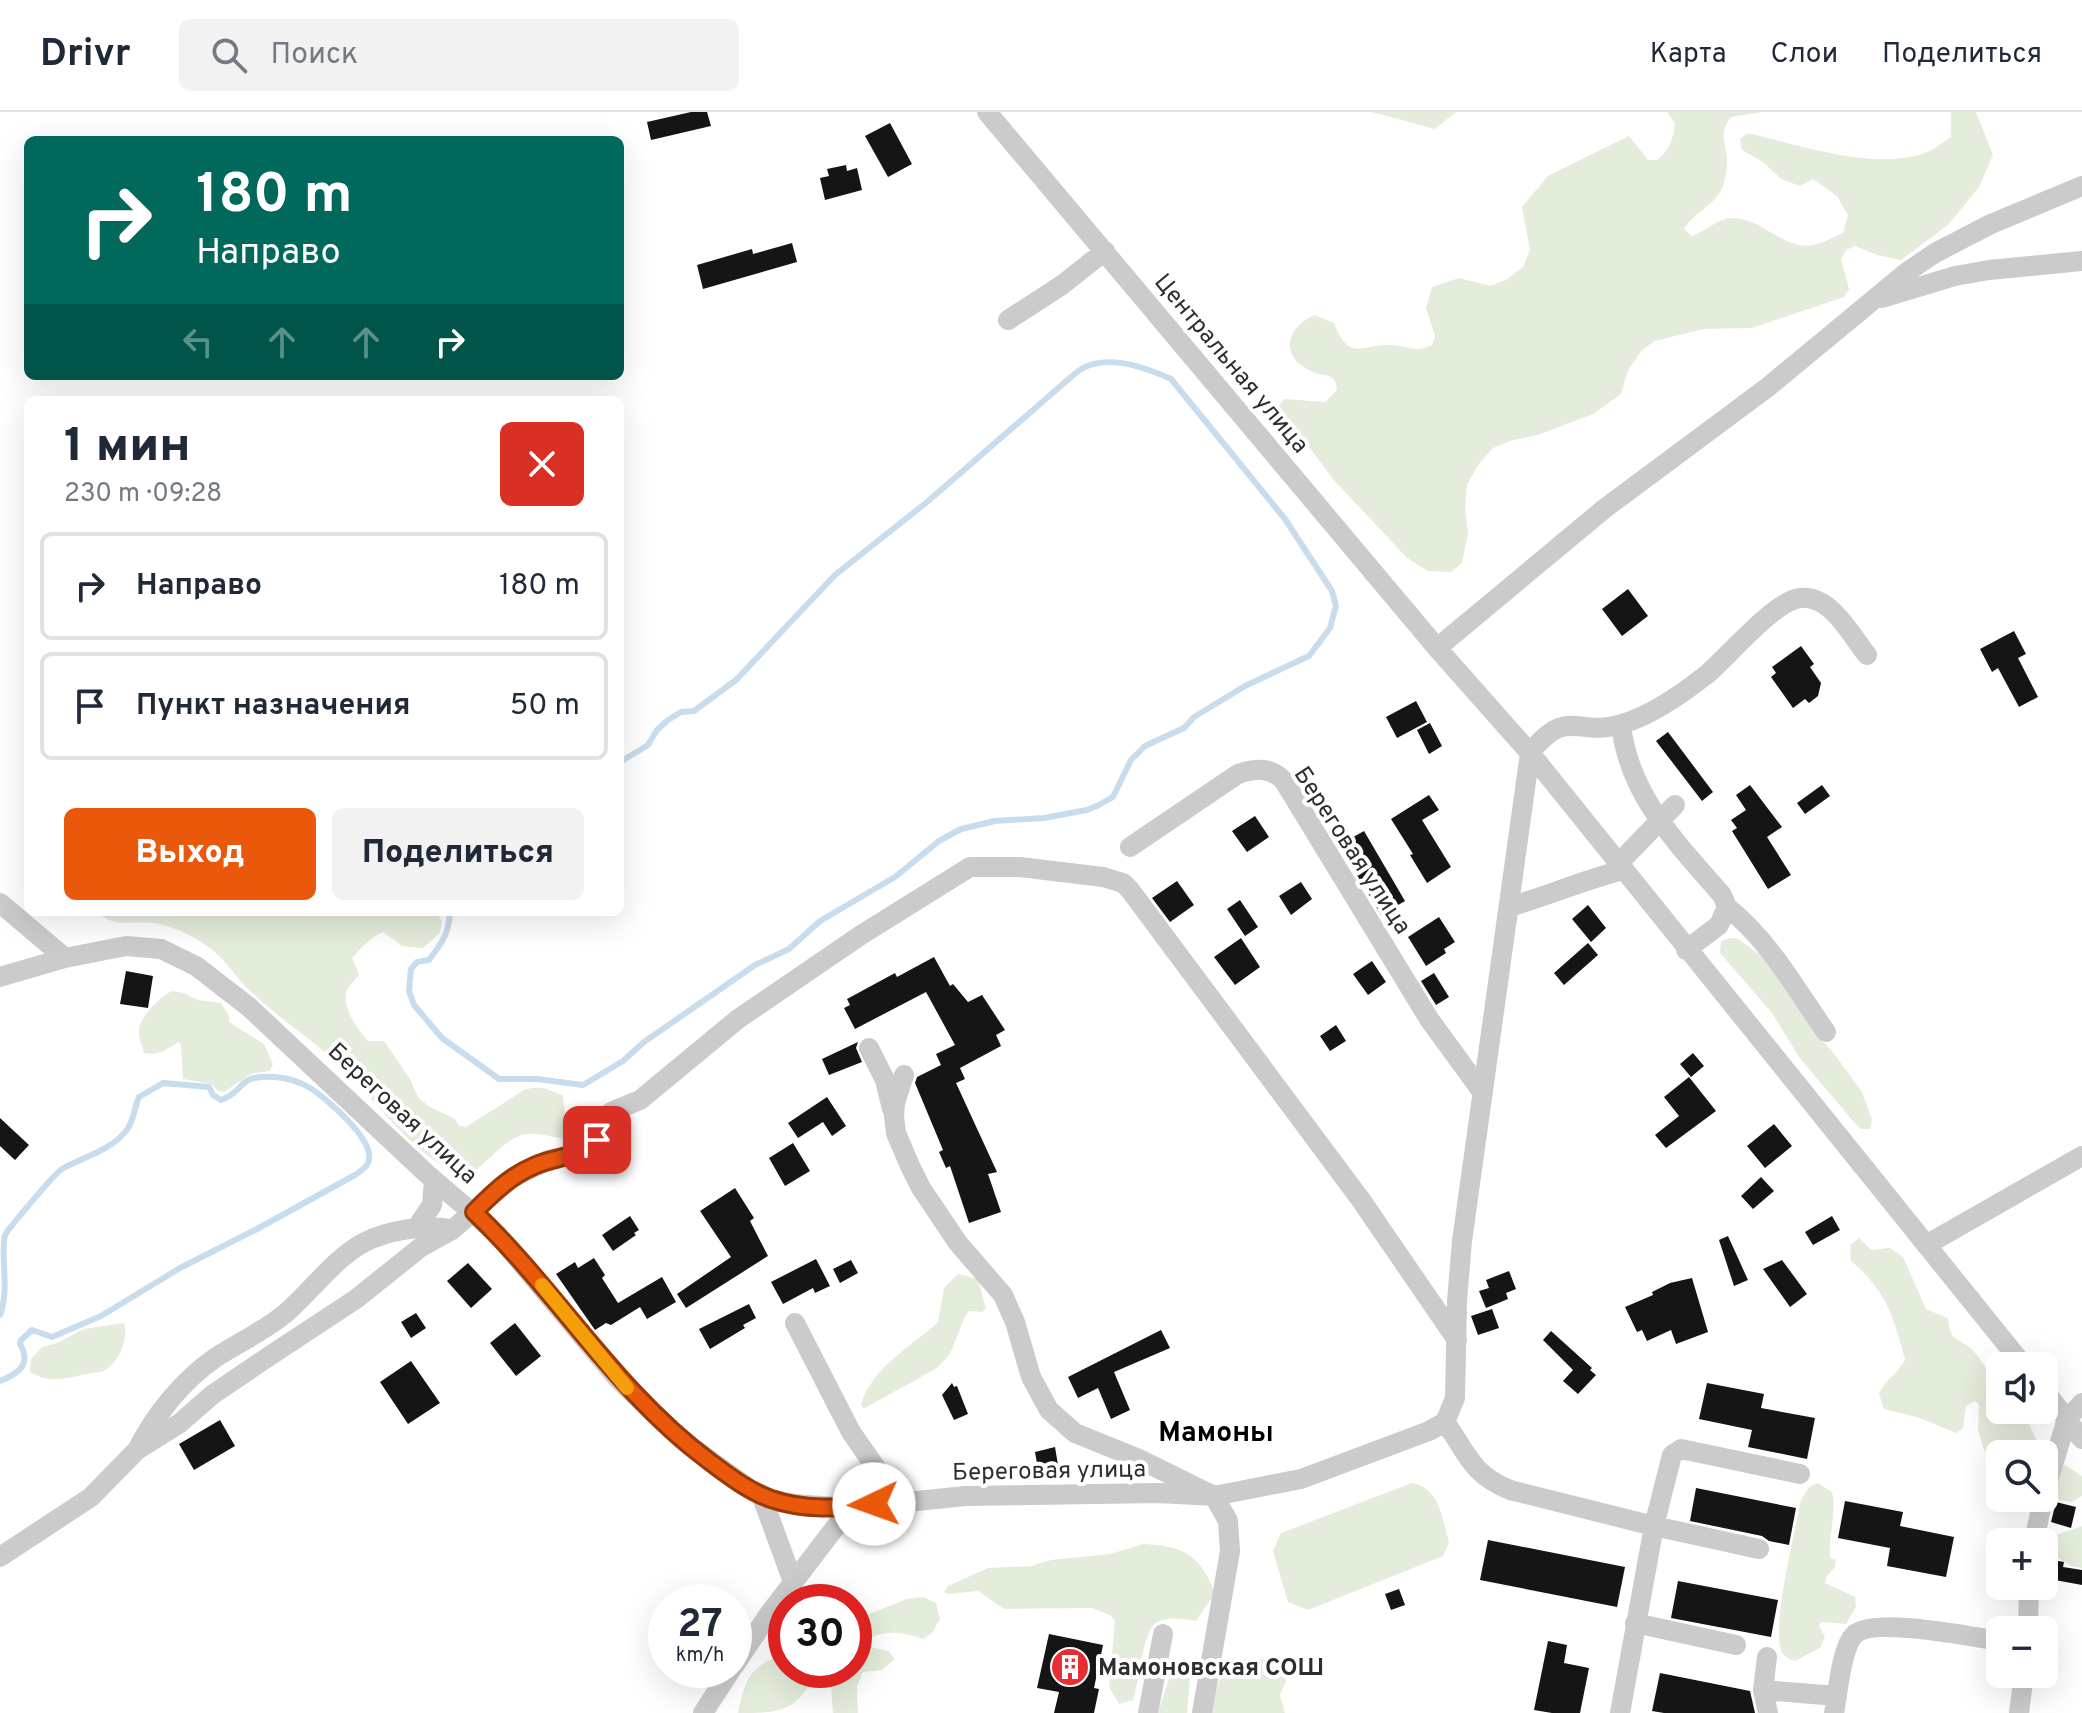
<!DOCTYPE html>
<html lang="ru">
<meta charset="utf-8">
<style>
:root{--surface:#fff;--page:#f2f2f3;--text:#1f2937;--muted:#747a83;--line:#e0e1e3;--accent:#ea580c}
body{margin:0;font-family:Overpass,sans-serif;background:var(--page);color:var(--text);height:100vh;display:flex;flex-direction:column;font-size:30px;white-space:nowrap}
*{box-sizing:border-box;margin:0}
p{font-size:26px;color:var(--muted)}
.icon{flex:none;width:44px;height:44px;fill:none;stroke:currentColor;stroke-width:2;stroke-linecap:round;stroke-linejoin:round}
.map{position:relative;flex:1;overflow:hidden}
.details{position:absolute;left:24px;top:284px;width:600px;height:520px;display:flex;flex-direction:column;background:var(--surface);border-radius:12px;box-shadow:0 8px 32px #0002}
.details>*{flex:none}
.banner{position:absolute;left:24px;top:24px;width:600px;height:244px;border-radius:12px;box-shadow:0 8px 32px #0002;background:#00695c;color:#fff;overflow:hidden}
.buttons{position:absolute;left:1986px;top:1240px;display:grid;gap:16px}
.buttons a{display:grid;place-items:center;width:72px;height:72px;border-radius:12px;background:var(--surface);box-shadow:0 8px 32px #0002;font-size:40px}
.speed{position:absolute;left:648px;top:1472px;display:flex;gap:16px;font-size:40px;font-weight:700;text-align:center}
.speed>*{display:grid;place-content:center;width:104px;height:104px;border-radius:50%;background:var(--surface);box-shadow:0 8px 32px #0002;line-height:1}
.speed small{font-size:20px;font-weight:400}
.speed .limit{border:12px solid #d22;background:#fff;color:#111}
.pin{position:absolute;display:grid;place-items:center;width:68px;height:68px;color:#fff;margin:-34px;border-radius:16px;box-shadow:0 4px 12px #0006}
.me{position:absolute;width:88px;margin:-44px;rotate:267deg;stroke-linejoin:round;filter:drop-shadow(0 0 6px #0008)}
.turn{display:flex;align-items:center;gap:28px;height:168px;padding:0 40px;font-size:36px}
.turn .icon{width:104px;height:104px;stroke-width:2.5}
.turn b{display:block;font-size:56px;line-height:68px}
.lanes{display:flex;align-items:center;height:76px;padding:0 40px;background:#0003;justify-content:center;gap:40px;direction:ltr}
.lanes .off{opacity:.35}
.round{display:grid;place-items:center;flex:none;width:84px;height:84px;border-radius:12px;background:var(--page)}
.headline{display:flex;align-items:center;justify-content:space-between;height:136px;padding:0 40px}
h1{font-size:48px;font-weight:800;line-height:60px}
.button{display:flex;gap:16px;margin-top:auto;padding:16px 40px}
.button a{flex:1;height:92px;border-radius:12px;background:var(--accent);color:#fff;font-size:32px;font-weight:800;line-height:92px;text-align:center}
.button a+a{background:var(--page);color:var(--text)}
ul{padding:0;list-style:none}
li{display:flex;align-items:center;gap:24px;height:108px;margin:0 16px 12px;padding:0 24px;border:4px solid var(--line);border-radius:12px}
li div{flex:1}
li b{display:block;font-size:30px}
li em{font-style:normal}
header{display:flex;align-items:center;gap:48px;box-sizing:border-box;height:112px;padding:0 40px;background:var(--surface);border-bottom:2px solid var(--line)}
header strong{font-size:38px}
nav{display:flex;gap:44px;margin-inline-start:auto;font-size:28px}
.search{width:560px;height:72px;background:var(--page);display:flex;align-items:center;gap:20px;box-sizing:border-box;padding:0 28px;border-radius:12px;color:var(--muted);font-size:30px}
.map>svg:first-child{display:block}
.green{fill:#e4ecdb}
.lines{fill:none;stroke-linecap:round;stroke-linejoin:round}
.stream{stroke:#c7dcec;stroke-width:6}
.building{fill:#151515}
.minor{stroke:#cbcbcb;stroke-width:20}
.route-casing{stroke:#983908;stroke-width:20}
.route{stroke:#ea580c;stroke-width:14}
.slow{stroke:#f59e0b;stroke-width:14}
.labels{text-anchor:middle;stroke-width:8;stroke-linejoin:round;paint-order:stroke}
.street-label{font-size:24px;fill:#2e2e2e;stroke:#fff}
.poi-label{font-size:24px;font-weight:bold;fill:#2e2e2e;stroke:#fff;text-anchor:start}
.quarter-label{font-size:28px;font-weight:bold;fill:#000;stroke:#fff}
</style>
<header>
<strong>Drivr</strong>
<div class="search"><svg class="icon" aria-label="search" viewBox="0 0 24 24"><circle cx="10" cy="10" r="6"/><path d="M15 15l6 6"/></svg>Поиск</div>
<nav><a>Карта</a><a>Слои</a><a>Поделиться</a></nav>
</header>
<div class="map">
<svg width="2082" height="1601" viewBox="0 0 2082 1601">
<rect width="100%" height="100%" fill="#fff"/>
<path class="green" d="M1372 0H1456L1435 17Z
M1667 0H1762L1731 5C1718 21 1726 30 1727 48 1728 56 1725 67 1723 74 1717 92 1694 100 1684 117L1692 124C1705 120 1718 106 1731 106 1763 105 1782 139 1814 133 1823 131 1834 125 1843 121L1848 103 1837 84 1813 67 1800 74 1781 67 1763 50 1742 38 1740 27 1748 21C1798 33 1875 59 1925 41 1934 38 1943 30 1951 25V0H1976L1993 43 1979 75 1948 113 1901 148 1877 143 1855 134 1846 138 1841 147 1849 177 1844 185 1752 216 1703 217 1655 229 1642 238 1628 258 1621 282 1593 302 1538 323 1513 328 1493 336 1479 352 1467 372 1465 396 1468 422 1462 451 1451 460 1428 459 1407 446 1333 367 1307 332 1286 315 1279 293 1285 287 1325 290 1337 278C1336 273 1336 268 1332 266 1328 262 1319 263 1313 260 1280 246 1284 217 1314 203L1334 211C1349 251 1362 232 1390 233 1409 233 1412 242 1432 233L1435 224 1426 196 1432 175 1459 166 1490 174 1506 168 1523 155 1530 138 1522 95 1548 64 1629 24 1648 48H1657C1670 38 1673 27 1675 11Z
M97 800H436L442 809 440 821 423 836 402 834 383 820C372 824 360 837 352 846L359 862C356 869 349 872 347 878 341 895 357 917 368 929H384L410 967 418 985 428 994 455 1007 459 1014 466 1015 524 978C539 973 549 977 563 984L565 1001 573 1008 575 1020 572 1026C556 1028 543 1020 527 1022 504 1025 488 1052 468 1063 423 1056 377 990 345 958 316 930 281 908 251 880 238 868 228 852 215 840 200 827 174 814 154 811 133 808 114 817 97 800Z
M1730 826 1738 827 1763 845 1817 923 1832 939 1862 980 1872 1008 1870 1017H1861L1853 1009 1799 945 1772 901 1720 841 1721 829Z
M172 879 184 881 198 888 221 891 229 904V910L264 932 273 952 270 959 251 962 224 980 218 979 211 972 183 967 181 933 178 930C166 938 160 944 144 941 143 935 139 927 139 921 137 907 160 885 172 879Z
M1859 1126 1871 1138 1890 1136 1903 1145 1926 1197 1948 1206C1950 1228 1954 1224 1969 1235 1976 1240 1981 1249 1986 1256 1994 1267 1992 1277 2000 1285V1298H2018C2030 1310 2036 1325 2040 1342H2000V1355L1984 1338 1978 1318 1979 1293 1975 1289 1966 1294 1963 1316 1956 1321 1920 1306 1884 1297 1879 1282C1885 1267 1899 1262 1905 1247 1893 1204 1887 1179 1851 1149L1850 1133Z
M958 1162 978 1167 986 1197 982 1200 969 1199 965 1204 950 1242 937 1256 863 1297 861 1292C874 1253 910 1236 938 1210L944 1176Z
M124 1211C129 1226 119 1252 103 1259 99 1261 95 1260 91 1261 70 1265 50 1273 30 1260L31 1247 42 1235 57 1231 84 1217Z
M2065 1353 2082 1364V1384L2071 1390 2054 1387 2049 1381 2057 1355Z
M1412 1371C1440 1376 1442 1406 1449 1430L1443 1444 1308 1498 1288 1490 1273 1439 1281 1421Z
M1818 1371 1832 1380C1837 1402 1828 1424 1830 1446L1836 1448 1835 1455 1826 1465 1825 1471 1855 1485 1856 1495 1846 1512 1821 1510 1819 1514 1825 1525 1820 1536 1795 1549C1789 1547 1783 1544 1781 1538 1772 1512 1795 1419 1801 1388L1809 1375Z
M2082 1414V1456L2071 1454 2048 1440V1426Z
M1144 1432C1184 1434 1200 1443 1215 1481L1196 1509C1184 1507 1169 1504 1157 1510 1143 1517 1139 1571 1133 1588L1119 1592 1109 1575 1115 1509 1110 1503 1092 1496 1004 1497 978 1479 948 1482 944 1480 948 1474 988 1456 1031 1454 1051 1448 1110 1442Z
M923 1485 936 1491 940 1507 932 1521 923 1527C903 1520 889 1518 869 1526L866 1534 888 1539 895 1547 882 1558 863 1560 857 1575 858 1601H833L830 1558H854V1508L907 1487Z
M781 1543H786V1558H807L812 1567C796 1601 775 1601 738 1601 745 1569 748 1556 781 1543Z
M1256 1546 1272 1548 1286 1554V1569L1280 1583 1285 1601H1211C1213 1583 1218 1559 1237 1550 1241 1547 1251 1547 1256 1546Z
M1178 1548 1186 1549 1191 1555 1187 1601H1158L1172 1557Z"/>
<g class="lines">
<path class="stream" d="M450 800C449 821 442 831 429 848L417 850 411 857 409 879 414 893 442 926 499 967H537L583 973 623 949 644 930 755 853 789 837 820 809 895 765 939 729 961 717 995 709 1044 706 1087 698 1099 693 1113 685 1131 648 1145 634 1184 616 1194 605 1245 574 1309 544 1330 516 1336 494 1332 479 1285 407 1171 267C1147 256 1109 242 1083 256 1076 260 1069 267 1063 272L927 390 835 463 736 568 694 599 681 600 668 608 657 618 648 633 620 650
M0 1203C10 1176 0 1144 5 1123 9 1116 55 1061 62 1057 83 1045 110 1039 126 1019 134 1010 134 996 139 985L163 971 209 975 213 983 221 988C245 980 236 962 275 965 287 966 300 970 310 976 326 986 378 1030 368 1051 366 1056 359 1060 355 1063L257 1117 180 1156 101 1204 52 1225 32 1218 21 1228 20 1232C32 1252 18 1262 0 1269"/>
</g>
<path class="building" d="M691 0H707L711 14 651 28 647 10Z
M890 11 912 52 888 65 865 24Z
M846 53 847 59 857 56 862 78 825 88 820 66 829 64 827 57Z
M792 131 797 150 703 177 697 153 752 137 753 142Z
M1628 477 1648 504 1622 524 1602 497Z
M2014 519 2026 542 2018 546 2038 585 2019 595 1998 556 1992 560 1980 537Z
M1801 534 1814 552 1810 555 1821 571 1818 584 1809 591 1805 587 1793 596 1771 565 1776 561 1772 555Z
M1416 589 1427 610 1397 626 1386 605Z
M1430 611 1442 634 1429 642 1417 618Z
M1668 620 1713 680 1702 689 1656 629Z
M1750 673 1782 715 1767 725 1791 763 1768 777 1732 719 1737 716 1731 708 1746 698 1736 683Z
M1822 673 1830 684 1805 702 1797 691Z
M1429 683 1439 698 1422 708 1451 755 1427 771 1410 743 1413 742 1391 707Z
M1255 704 1269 725 1247 740 1232 719Z
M1364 719 1405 789 1381 803 1339 733Z
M1177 769 1194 793 1170 810 1152 786Z
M1301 770 1312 787 1291 803 1279 784Z
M1240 788 1258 815 1245 824 1227 797Z
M1588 793 1606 816 1591 830 1572 807Z
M1439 805 1455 830 1444 837 1446 841 1426 854 1408 825Z
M1241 826 1260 855 1235 873 1214 845Z
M1588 831 1598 843 1564 873 1554 861Z
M934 845 950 874 953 872 968 890 982 883 1005 918 996 923 1001 934 960 956 965 967 956 971 997 1060 988 1062 1001 1100 969 1111 950 1054 946 1056 939 1040 943 1038 915 971 917 965 941 953 936 942 955 933 926 880 855 917 844 896 850 893 847 887 895 861 897 865Z
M1372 849 1386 870 1368 883 1353 862Z
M126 859 153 864 148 896 120 892Z
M1434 861 1449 885 1436 893 1421 869Z
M1336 913 1346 929 1330 939 1320 924Z
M858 930 856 936 862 950 829 963 822 947Z
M1693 941 1704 954 1691 965 1680 952Z
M1689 965 1716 999 1666 1036 1655 1023 1679 1004 1664 985Z
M827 985 846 1014 832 1024 823 1010 798 1026 788 1011Z
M0 1006 29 1033 15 1048 0 1034Z
M1774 1012 1792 1034 1765 1056 1747 1034Z
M793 1031 810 1059 785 1074 769 1046Z
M1761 1065 1774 1079 1753 1097 1741 1084Z
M735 1076 754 1106 750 1109 768 1144 686 1196 677 1182 731 1145 700 1099Z
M630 1104 639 1118 634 1121 636 1123 613 1139 602 1123Z
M1832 1104 1840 1118 1813 1133 1805 1120Z
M1728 1124 1748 1168 1734 1174 1719 1128Z
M594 1146 605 1163 602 1166 618 1191 662 1165 676 1190 647 1207 640 1195 611 1213 606 1211 595 1218 556 1162 575 1150 578 1156Z
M816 1147 830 1174 815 1181 813 1176 783 1192 771 1170Z
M851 1148 858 1161 840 1171 833 1157Z
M1782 1148 1807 1182 1790 1195 1763 1157Z
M468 1151 492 1177 471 1196 447 1169Z
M1509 1159 1516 1177 1506 1181 1508 1187 1486 1196 1479 1179 1489 1176 1486 1168Z
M1692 1166 1708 1220 1676 1232 1671 1218 1647 1229 1642 1218 1637 1220 1625 1195 1653 1183 1652 1180 1670 1171Z
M749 1192 756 1206 743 1213 745 1216 710 1237 699 1217Z
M1492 1197 1499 1216 1478 1223 1471 1204Z
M416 1201 426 1216 411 1226 401 1210Z
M515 1211 541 1244 516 1264 490 1231Z
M1161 1218 1170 1236 1114 1260 1130 1298 1111 1307 1098 1276 1078 1286 1068 1265Z
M1551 1219 1592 1256 1590 1258 1596 1263 1578 1282 1563 1269 1573 1258 1543 1228Z
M411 1249 440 1291 408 1312 380 1270Z
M952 1271 954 1275 957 1274 968 1302 954 1308 942 1283Z
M1707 1271 1764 1282 1761 1296 1815 1306 1807 1347 1748 1335 1752 1318 1699 1307Z
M220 1308 235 1334 194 1358 179 1332Z
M1055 1335 1058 1353 1038 1357 1035 1340Z
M1696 1376 1796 1396 1789 1433 1769 1429 1762 1424 1690 1409Z
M1845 1389 1903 1400 1900 1414 1954 1425 1946 1465 1887 1454 1890 1436 1838 1426Z
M2056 1390 2076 1395 2071 1416 2051 1410Z
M1488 1428 1625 1455 1617 1495 1480 1468Z
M2047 1447 2064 1450 2063 1455 2082 1458V1473L2044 1466Z
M1678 1469 1778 1488 1771 1525 1671 1506Z
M1399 1477 1405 1493 1391 1498 1385 1482Z
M1049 1522 1103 1533 1094 1576 1099 1577 1094 1601H1054L1059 1580 1037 1576Z
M1548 1529 1567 1533 1564 1551 1589 1556 1580 1601H1552L1534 1598Z
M1660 1561 1750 1579 1755 1601H1664L1652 1599Z"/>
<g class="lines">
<path class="minor" d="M987 0 1437 536 1530 641 2024 1254
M1882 186 1955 164 1989 158 2082 149
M1008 208 1062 173 1105 139
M1437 536 1604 397 1768 275 1907 160 1935 141 1991 112 2082 74
M1621 613C1629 684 1677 731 1722 783L1727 795 1719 813 1686 838
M1130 735 1238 662C1256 656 1271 655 1284 669L1429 907 1483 981
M1618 752 1675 693
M0 791 65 846
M1509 795C1547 784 1584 768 1623 758
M1727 795C1769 828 1795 876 1826 920
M0 865 65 846 126 834 161 837 196 854 249 895 427 1062 497 1122 618 1267 682 1328 750 1377 771 1387 794 1392 850 1396 965 1384 1159 1381 1214 1384 1301 1367 1429 1319 1445 1310 1455 1286 1457 1189 1462 1129 1530 641C1568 593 1577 626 1622 612 1652 603 1682 582 1706 563 1728 545 1774 489 1800 486 1830 482 1851 523 1867 543
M869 936 885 968 892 997
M904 963 895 991 894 1005 896 1021 910 1054 921 1076 958 1131 1003 1183 1015 1210 1031 1265 1049 1298 1075 1321 1139 1347 1214 1384 1228 1409 1230 1439 1202 1601
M417 1115 432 1093 434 1068
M1926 1133 2082 1044
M795 1211 851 1320 899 1389
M2044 1278 2082 1327
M1445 1310C1468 1342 1470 1361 1510 1378L1654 1414 1620 1601
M137 1338C155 1303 182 1269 215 1246 239 1230 265 1219 287 1200 312 1178 334 1147 363 1131 385 1119 428 1111 452 1118
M761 1382 793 1470
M2044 1382 2067 1307 2082 1291
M2034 1430 2043 1386
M1759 1437 1654 1414 1672 1343 1681 1337 1800 1362
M0 1445 91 1385 137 1338 180 1311 212 1283 268 1245 356 1187 421 1135 452 1118 512 1066 548 1048 572 1043 590 1035 602 1022 611 1000 640 988 738 907 861 823 970 755H1020L1103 765 1123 771 1130 778 1361 1088 1457 1228
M1635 1511 1736 1533
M2028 1518 2029 1474
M1767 1545 1763 1578 1768 1601
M734 1554 769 1502 850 1396
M1763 1578 1837 1584
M703 1601 731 1558
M1148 1601 1163 1522
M1834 1601C1838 1582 1841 1536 1854 1523 1872 1504 1973 1525 2000 1529
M2019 1601 2024 1562"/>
</g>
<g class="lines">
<g class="route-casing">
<path id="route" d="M597 1028C580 1046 556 1044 534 1054 510 1064 492 1082 474 1100 558 1180 615 1279 709 1349 728 1363 748 1379 771 1387 802 1398 842 1397 874 1392"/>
</g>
<use href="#route" class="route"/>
<path class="slow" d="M542 1173 627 1276"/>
</g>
<defs>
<g id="building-disc" transform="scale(2)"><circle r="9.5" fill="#e72e35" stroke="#fff"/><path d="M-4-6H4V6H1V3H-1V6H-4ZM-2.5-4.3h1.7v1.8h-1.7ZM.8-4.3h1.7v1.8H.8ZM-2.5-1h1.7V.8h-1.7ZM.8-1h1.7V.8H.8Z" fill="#fff"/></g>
</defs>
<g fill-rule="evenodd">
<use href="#building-disc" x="1070" y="1555"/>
</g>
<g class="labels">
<g class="street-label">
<text transform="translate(1232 251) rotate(50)" y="8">Центральная улица</text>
<text transform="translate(1353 738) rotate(57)" y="8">Береговая улица</text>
<text transform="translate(403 1001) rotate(43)" y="8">Береговая улица</text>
<text transform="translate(1049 1358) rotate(-1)" y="8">Береговая улица</text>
</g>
<g class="poi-label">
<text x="1098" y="1563">Мамоновская СОШ</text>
</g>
<g class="quarter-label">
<text x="1216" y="1329">Мамоны</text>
</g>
</g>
</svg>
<div class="buttons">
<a><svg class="icon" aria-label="sound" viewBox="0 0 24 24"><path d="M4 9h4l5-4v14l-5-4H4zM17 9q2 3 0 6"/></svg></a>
<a><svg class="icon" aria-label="search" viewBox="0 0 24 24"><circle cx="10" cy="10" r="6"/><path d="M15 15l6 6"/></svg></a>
<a>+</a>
<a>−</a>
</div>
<div class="speed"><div>27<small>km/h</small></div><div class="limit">30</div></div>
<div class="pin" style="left:597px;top:1028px;background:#d93025"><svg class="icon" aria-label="arrive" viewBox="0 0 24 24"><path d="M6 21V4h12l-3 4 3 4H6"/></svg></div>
<svg class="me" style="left:874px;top:1392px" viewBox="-20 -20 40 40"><circle r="19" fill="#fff"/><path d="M0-13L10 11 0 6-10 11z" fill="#ea580c"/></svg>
<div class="banner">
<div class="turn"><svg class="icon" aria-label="right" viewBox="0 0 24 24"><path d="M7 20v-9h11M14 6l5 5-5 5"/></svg><div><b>180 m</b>Направо</div></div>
<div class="lanes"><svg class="icon off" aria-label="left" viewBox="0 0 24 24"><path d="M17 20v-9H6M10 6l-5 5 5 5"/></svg><svg class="icon off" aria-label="ahead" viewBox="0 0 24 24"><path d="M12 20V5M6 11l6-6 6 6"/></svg><svg class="icon off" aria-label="ahead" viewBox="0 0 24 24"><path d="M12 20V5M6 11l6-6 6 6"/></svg><svg class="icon" aria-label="right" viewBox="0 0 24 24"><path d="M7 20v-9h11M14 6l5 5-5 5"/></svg></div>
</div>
<section class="details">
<div class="headline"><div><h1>1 мин</h1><p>230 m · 09:28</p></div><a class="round" style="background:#d93025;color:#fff"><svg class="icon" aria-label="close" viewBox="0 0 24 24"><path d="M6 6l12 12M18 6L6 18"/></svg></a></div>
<ul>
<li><svg class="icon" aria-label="right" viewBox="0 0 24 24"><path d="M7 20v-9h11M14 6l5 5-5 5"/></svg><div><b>Направо</b></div><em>180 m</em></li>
<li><svg class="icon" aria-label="arrive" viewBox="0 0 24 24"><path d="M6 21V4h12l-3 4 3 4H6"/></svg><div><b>Пункт назначения</b></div><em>50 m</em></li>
</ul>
<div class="button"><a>Выход</a><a>Поделиться</a></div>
</section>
</div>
